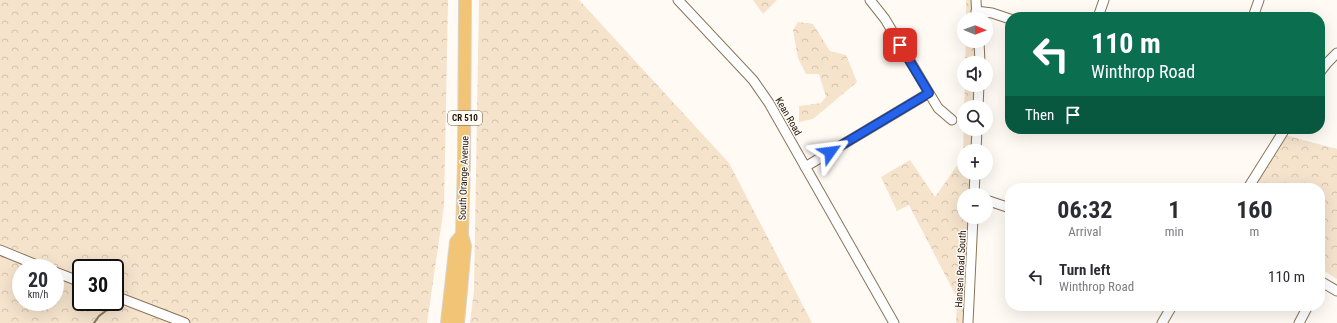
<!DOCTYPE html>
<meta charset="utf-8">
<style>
:root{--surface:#fff;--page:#f2f2f3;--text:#2b2b33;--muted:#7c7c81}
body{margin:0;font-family:"Roboto Condensed",sans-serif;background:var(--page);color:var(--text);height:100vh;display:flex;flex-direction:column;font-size:15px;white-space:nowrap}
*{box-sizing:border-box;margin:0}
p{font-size:13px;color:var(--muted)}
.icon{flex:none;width:22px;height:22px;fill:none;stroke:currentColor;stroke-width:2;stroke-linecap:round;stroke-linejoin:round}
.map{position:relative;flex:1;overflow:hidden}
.details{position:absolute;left:1005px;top:183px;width:320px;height:128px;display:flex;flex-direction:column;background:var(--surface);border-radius:16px;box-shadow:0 4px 16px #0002}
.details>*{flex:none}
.hud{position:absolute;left:1005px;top:12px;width:320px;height:122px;border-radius:16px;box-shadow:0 4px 16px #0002;background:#0b6e4f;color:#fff;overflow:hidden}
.needle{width:26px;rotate:91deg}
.fabs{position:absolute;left:957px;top:12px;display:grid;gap:8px}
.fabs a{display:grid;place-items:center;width:36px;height:36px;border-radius:50%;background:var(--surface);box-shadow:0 4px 16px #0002;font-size:20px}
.speed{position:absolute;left:12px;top:259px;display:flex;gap:8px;font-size:20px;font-weight:700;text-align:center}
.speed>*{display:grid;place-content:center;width:52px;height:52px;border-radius:50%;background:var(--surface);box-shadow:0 4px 16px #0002;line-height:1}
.speed small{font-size:10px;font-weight:400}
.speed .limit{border:2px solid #111;border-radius:6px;background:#fff;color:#111}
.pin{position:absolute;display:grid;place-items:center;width:34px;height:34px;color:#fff;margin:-17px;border-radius:8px;box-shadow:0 2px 6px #0006}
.me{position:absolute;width:44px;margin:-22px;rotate:59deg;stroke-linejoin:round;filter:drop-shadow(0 0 3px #0008)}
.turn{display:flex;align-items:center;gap:14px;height:84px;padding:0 20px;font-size:18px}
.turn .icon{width:52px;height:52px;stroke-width:2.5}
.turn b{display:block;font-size:28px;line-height:34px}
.then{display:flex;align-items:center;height:38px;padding:0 20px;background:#0003;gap:8px;font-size:15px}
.eta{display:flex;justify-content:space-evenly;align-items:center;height:68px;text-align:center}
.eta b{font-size:24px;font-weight:700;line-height:28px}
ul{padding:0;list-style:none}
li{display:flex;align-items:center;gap:12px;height:52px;padding:0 20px}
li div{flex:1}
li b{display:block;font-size:15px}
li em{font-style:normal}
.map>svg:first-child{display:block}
.forest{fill:url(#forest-crowns);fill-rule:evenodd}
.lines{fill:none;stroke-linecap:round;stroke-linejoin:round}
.stream{stroke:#86745f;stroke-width:2}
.minor-casing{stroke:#8a7458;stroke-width:11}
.major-casing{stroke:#d7d5d3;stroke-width:14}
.minor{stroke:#fff;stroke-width:9}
.major{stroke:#f1c476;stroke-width:12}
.route-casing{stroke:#184099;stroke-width:10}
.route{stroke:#2563eb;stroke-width:7}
.labels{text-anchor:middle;stroke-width:3;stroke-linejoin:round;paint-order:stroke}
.shield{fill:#fffaf4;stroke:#625a51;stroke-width:1}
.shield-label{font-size:9px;font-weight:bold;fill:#1f160b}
.street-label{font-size:10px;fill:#1f160b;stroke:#fffaf4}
</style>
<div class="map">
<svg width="1337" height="323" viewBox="0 0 1337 323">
<defs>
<pattern id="forest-crowns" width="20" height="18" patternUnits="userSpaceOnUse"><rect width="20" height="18" fill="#f5e3cc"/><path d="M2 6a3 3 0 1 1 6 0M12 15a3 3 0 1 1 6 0" fill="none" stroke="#d2c2ae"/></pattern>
</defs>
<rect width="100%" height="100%" fill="#fffaf4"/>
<path class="forest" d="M0 0H448L444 206 427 323H0ZM21 268H55V302H21ZM81 268H115V302H81Z
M479 0H579L729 163 812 323H470L474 291Z
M753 0H777L763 14Z
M966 0H978V19H966Z
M798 22 813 24 830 51 846 55 857 82 813 119 799 122V106L821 103 826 97 819 74H806L798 58 793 30Z
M966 41H977L976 63H965Z
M965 85H976L975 107H964Z
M964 120V129H974L973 151H964V173H973L972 195H964V217H971L968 323H956L957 298 909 205 897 211 881 177 910 160 935 197 963 157Z
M1281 134 1337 149V279L1320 268V188H1243Z"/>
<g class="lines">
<path class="stream" d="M94 323 99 316 111 307"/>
<g class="minor-casing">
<path id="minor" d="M678 0 753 80 769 103 894 323
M870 0 885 19 938 108 952 120
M976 0 977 19
M976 11 992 13 1010 19
M1098 17 1104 0
M1253 17 1259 0
M979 41 980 63
M1320 72 1327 63 1337 53
M978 107 979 85
M976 151 977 129
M805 167 929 93
M1248 188 1285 129
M974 195 975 173
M986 200 1010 208
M0 250 44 268
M55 272 81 282
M1320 281 1337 291
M115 296 185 323
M968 323 973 217
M1162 323 1172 306
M1299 323 1308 306"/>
</g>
<g class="major-casing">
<path id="major" d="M447 323 456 242 462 235
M458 323 465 246 462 235 464 163 465 0"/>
</g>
<use href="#minor" class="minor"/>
<use href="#major" class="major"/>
</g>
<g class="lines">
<g class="route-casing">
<path id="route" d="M830 152 929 93 900 45"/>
</g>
<use href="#route" class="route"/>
</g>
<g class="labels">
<rect class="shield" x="448" y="111" width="34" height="14" rx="3"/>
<g class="shield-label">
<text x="465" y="121">CR 510</text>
</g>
<g class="street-label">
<text transform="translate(789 116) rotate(60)" y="4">Kean Road</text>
<text transform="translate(463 178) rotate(-88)" y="4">South Orange Avenue</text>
<text transform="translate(960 269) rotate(-87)" y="4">Hansen Road South</text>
</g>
</g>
</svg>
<div class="fabs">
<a><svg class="needle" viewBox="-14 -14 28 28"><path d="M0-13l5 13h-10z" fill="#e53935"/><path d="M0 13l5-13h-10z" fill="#7c7c81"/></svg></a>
<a><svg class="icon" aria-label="sound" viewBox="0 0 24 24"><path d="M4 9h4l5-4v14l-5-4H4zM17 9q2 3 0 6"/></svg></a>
<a><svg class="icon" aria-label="search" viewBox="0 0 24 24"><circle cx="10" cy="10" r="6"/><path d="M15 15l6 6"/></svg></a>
<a>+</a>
<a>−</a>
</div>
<div class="speed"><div>20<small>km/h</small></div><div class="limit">30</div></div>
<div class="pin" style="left:900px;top:45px;background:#d93025"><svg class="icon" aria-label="arrive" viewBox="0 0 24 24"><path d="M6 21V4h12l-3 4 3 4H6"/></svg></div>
<svg class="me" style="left:830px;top:152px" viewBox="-20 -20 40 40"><path d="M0-17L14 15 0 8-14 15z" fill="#2563eb" stroke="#fff" stroke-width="4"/></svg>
<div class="hud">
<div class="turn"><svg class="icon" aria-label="left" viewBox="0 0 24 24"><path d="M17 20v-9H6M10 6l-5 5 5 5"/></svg><div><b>110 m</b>Winthrop Road</div></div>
<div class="then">Then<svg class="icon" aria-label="arrive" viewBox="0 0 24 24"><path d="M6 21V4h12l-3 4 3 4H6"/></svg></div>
</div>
<section class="details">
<div class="eta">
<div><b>06:32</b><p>Arrival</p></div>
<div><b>1</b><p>min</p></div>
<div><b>160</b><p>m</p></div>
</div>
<ul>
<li><svg class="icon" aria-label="left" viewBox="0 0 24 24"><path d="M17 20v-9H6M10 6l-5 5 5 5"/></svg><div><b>Turn left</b><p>Winthrop Road</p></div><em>110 m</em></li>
</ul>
</section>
</div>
